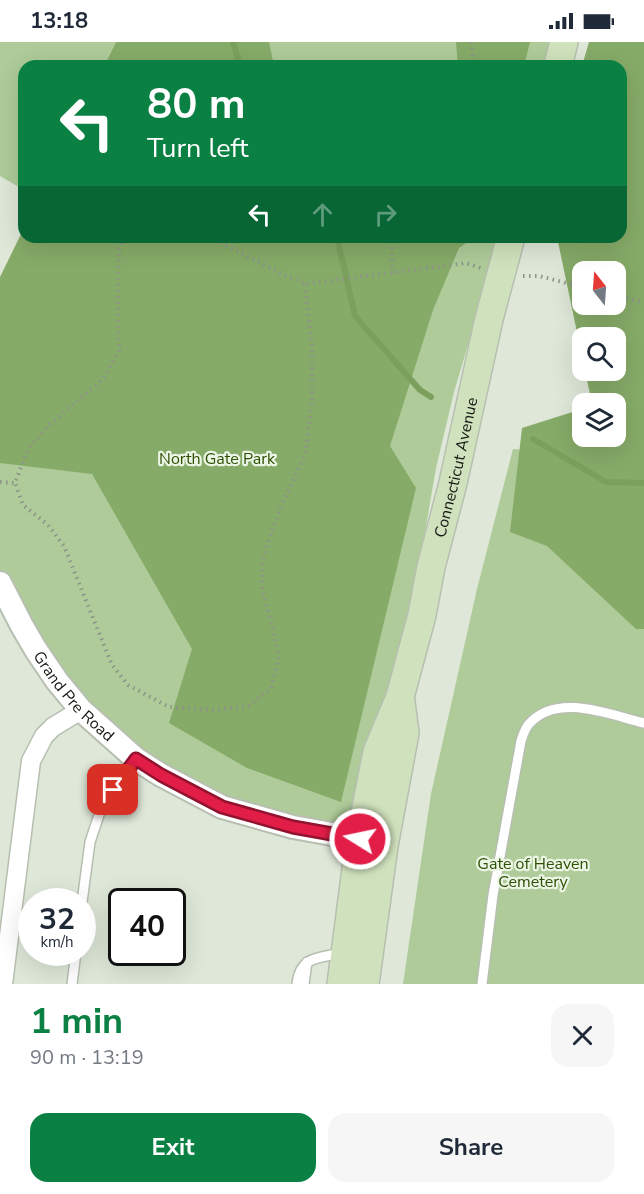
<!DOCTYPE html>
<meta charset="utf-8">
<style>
:root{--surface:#fff;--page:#f6f6f7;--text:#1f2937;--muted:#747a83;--accent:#0b8043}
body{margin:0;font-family:"Nunito Sans",sans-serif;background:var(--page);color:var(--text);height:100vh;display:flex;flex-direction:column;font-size:22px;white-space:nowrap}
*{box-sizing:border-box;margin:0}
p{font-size:20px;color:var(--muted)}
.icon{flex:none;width:33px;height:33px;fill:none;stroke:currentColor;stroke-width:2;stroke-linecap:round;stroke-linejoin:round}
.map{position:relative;height:942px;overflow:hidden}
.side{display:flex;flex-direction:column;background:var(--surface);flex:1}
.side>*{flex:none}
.top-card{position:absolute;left:18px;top:18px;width:609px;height:183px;border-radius:18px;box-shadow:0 6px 24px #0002;background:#0b8043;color:#fff;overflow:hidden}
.needle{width:39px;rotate:343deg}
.tools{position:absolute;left:572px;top:219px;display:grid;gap:12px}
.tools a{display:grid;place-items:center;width:54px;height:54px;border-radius:12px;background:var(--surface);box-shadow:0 6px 24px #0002;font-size:30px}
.speed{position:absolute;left:18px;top:846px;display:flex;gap:12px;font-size:30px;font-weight:700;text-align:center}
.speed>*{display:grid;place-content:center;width:78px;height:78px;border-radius:50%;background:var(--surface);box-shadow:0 6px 24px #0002;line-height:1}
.speed small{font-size:15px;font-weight:400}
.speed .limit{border:3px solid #111;border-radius:9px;background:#fff;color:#111}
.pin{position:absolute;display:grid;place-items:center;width:51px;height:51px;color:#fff;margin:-26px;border-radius:12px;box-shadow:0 3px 9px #0006}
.me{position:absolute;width:66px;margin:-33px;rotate:280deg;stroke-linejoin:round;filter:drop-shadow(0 0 4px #0008)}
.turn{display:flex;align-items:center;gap:21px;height:126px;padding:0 30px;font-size:27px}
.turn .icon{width:78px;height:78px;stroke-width:2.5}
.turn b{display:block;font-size:42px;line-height:51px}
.lanes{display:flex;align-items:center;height:57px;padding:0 30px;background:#0003;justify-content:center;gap:30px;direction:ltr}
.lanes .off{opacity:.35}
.round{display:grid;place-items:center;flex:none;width:63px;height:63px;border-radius:18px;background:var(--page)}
.head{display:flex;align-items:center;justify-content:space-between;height:102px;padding:0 30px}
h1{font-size:36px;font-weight:700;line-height:45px;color:var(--accent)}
.primary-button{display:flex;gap:12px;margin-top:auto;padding:12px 30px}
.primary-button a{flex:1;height:69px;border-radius:18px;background:var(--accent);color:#fff;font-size:24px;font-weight:700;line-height:69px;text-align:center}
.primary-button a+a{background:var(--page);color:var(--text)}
.status{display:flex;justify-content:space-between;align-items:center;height:42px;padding:0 30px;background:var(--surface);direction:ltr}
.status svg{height:16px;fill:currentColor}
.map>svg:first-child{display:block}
.green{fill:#aecb99}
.forest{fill:#86ab68;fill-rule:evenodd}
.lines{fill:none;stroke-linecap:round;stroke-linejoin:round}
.stream{stroke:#7ba05d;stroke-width:6}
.service-casing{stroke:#b7bfb1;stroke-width:12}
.minor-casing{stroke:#b7bfb1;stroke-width:21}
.tertiary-casing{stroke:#b7bfb1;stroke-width:26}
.secondary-casing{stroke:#b7bfb1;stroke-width:30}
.path{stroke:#8d9488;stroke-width:4;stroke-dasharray:1.5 4.5;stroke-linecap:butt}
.service{stroke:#fff;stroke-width:9}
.minor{stroke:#fff;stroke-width:18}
.tertiary{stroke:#fff;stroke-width:22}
.secondary{stroke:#d0e2bd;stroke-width:27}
.route-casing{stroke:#92132f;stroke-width:15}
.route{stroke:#e11d48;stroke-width:10}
.labels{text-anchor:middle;stroke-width:4.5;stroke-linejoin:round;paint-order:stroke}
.park-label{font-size:16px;fill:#2d4f03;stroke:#ebf5e5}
.street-label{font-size:16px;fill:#161913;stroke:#ebf5e5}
</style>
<div class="status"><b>13:18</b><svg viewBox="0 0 49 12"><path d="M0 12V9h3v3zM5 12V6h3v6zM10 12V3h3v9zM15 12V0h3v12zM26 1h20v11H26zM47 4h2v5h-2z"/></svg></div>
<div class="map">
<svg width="644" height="942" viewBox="0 0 644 942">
<rect width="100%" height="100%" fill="#dee7d8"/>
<path class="green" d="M0 0H116L104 24H24V148L0 134Z
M157 0H559L552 24H143Z
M40 195H500L454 350 436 426 420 519 390 643 360 797 222 765 81 668 0 541V259Z
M513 407 644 417V942H403L431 752 477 547Z"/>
<path class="forest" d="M116 0H269L274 24H104Z
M456 0H530L524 24H458Z
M589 0H644V587H636L547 504 510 490 522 386 582 367V394H615V362L592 361 585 329 615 328V296H582V314L557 195H621V24H582ZM582 230H615V262H582Z
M24 186V195H475L459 206 433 268 390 404 416 446 341 760 247 726 169 681 192 607 92 432 0 421V235Z"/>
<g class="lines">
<path class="stream" d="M233 24 238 16 233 0
M337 195 355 274 420 348 431 355
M533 397 606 440 644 441"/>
<g class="service-casing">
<path id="service" d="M82 860 90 800 102 764 136 717
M72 942 76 910
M297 942C300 914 319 916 342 911
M304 942 307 920
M482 942 493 853 521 699C523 693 525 686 529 682 557 650 610 673 644 681"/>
</g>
<g class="minor-casing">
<path id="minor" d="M3 942 31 719 44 694 53 685 81 668"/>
</g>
<g class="tertiary-casing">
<g id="tertiary">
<path id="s1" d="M0 541 22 584 36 608 57 639 81 668 136 717 161 733 222 765 293 785 360 797 377 802"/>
</g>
</g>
<g class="secondary-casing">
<g id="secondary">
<path d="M558 24 564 0"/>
<path id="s2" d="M341 942 360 797 377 710 400 655 422 573 431 525 453 441 489 277 511 195"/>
<path d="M365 942 384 804 405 691 401 660"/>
</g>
</g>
<path class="path" d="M471 0 475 24
M124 195 119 207 118 261 119 308 103 337 50 382 28 407 15 441 23 463 48 483 64 504 112 623 128 643 169 665 215 668 249 664 271 646 279 617 271 579 262 549 263 515 281 464 305 413 312 361V304L305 242
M210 195 288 235 305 242 466 221 481 226
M392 231V195
M523 234H539L582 245
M615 253 644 261
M0 440 15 441"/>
<use href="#service" class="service"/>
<use href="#minor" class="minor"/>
<use href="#tertiary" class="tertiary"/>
<use href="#secondary" class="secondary"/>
</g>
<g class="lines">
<g class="route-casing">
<path id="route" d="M113 748 136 717 161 733 222 765 293 785 360 797"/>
</g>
<use href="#route" class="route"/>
</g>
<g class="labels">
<g class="park-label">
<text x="217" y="422">North Gate Park</text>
<text x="533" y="827">Gate of Heaven<tspan x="533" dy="18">Cemetery</tspan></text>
</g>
<g class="street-label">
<text dy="6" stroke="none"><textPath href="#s2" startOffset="531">Connecticut Avenue</textPath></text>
<text dy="6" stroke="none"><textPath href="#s1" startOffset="136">Grand Pre Road</textPath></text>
</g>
</g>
</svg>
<div class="tools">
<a><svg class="needle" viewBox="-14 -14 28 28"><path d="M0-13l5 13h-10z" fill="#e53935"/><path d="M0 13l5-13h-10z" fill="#747a83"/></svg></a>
<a><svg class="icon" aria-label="search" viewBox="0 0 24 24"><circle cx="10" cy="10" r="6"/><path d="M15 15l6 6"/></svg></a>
<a><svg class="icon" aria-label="layers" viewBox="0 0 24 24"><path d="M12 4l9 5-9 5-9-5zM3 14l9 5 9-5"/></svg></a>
</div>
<div class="speed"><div>32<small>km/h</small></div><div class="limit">40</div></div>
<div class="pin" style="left:113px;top:748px;background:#d93025"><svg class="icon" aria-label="arrive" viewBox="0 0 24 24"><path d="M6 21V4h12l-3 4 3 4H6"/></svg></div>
<svg class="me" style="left:360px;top:797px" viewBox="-20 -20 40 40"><circle r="17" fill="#e11d48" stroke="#fff" stroke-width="3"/><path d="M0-11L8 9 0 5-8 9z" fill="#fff"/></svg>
<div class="top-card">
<div class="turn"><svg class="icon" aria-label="left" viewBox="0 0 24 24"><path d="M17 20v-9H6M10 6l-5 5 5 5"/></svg><div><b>80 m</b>Turn left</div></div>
<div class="lanes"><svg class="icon" aria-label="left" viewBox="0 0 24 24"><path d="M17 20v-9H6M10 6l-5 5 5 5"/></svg><svg class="icon off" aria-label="ahead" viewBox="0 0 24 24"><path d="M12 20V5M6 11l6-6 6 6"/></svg><svg class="icon off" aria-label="right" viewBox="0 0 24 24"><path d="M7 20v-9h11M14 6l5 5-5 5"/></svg></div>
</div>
</div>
<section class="side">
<div class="head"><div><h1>1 min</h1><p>90 m · 13:19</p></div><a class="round"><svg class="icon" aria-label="close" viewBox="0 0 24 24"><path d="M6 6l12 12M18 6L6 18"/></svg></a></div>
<div class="primary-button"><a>Exit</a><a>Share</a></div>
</section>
